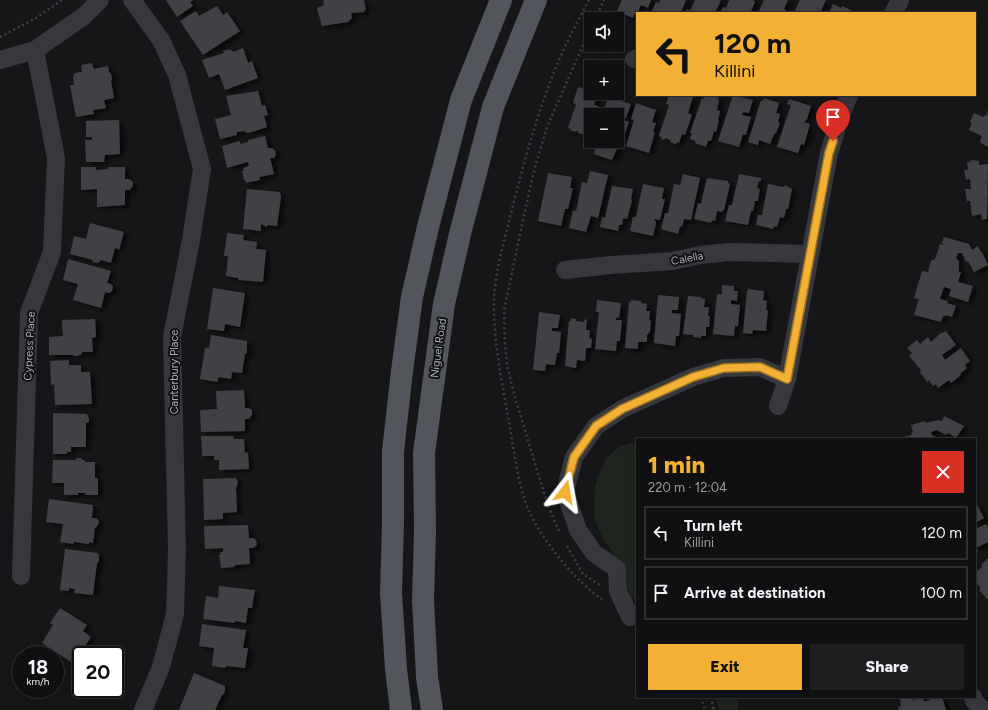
<!DOCTYPE html>
<meta charset="utf-8">
<style>
:root{--surface:#101012;--page:#1e1e20;--text:#f1f3f6;--muted:#9c9d9f;--line:#303032;--accent:#f2b134}
body{margin:0;font-family:Figtree,sans-serif;background:var(--page);color:var(--text);height:100vh;display:flex;flex-direction:column;font-size:15px;white-space:nowrap}
*{box-sizing:border-box;margin:0}
p{font-size:13px;color:var(--muted)}
.icon{flex:none;width:22px;height:22px;fill:none;stroke:currentColor;stroke-width:2;stroke-linecap:round;stroke-linejoin:round}
.map{position:relative;flex:1;overflow:hidden}
.details{position:absolute;left:636px;top:438px;width:340px;height:260px;display:flex;flex-direction:column;background:var(--surface);border-radius:0px;box-shadow:0 4px 16px #0002,0 0 0 1px var(--line)}
.details>*{flex:none}
.top-card{position:absolute;left:636px;top:12px;width:340px;height:84px;border-radius:0px;box-shadow:0 4px 16px #0002,0 0 0 1px var(--line);background:#f2b134;color:#111;overflow:hidden}
.controls{position:absolute;left:584px;top:12px;display:grid;gap:8px}
.controls a{display:grid;place-items:center;width:40px;height:40px;border-radius:0px;background:var(--surface);box-shadow:0 4px 16px #0002,0 0 0 1px var(--line);font-size:20px}
.speed{position:absolute;left:12px;top:646px;display:flex;gap:8px;font-size:20px;font-weight:700;text-align:center}
.speed>*{display:grid;place-content:center;width:52px;height:52px;border-radius:50%;background:var(--surface);box-shadow:0 4px 16px #0002,0 0 0 1px var(--line);line-height:1}
.speed small{font-size:10px;font-weight:400}
.speed .limit{border:2px solid #111;border-radius:6px;background:#fff;color:#111}
.pin{position:absolute;display:grid;place-items:center;width:34px;height:34px;color:#fff;margin:-41px -17px;border-radius:50% 50% 50% 0;rotate:-45deg;box-shadow:0 0 4px #0007}
.pin .icon{rotate:45deg}
.me{position:absolute;width:44px;margin:-22px;rotate:14deg;stroke-linejoin:round;filter:drop-shadow(0 0 3px #0008)}
.turn{display:flex;align-items:center;gap:14px;height:84px;padding:0 12px;font-size:18px}
.turn .icon{width:52px;height:52px;stroke-width:2.5}
.turn b{display:block;font-size:28px;line-height:34px}
.round{display:grid;place-items:center;flex:none;width:42px;height:42px;border-radius:0px;background:var(--page)}
.headline{display:flex;align-items:center;justify-content:space-between;height:68px;padding:0 12px}
h1{font-size:24px;font-weight:800;line-height:30px;color:var(--accent)}
.cta{display:flex;gap:8px;margin-top:auto;padding:8px 12px}
.cta a{flex:1;height:46px;border-radius:0px;background:var(--accent);color:#111;font-size:16px;font-weight:800;line-height:46px;text-align:center}
.cta a+a{background:var(--page);color:var(--text)}
ul{padding:0;list-style:none}
li{display:flex;align-items:center;gap:12px;height:54px;margin:0 8px 6px;padding:0 4px;border:2px solid var(--line);border-radius:0px}
li div{flex:1}
li b{display:block;font-size:15px}
li em{font-style:normal}
.map>svg:first-child{display:block}
.green{fill:#1e261f}
.building{fill:#404145;filter:url(#shadow)}
.lines{fill:none;stroke-linecap:round;stroke-linejoin:round}
.path{stroke:#3d3f44;stroke-width:2.5;stroke-dasharray:2 3;stroke-linecap:butt}
.minor{stroke:#37383d;stroke-width:18}
.major{stroke:#53555c;stroke-width:22}
.route-casing{stroke:#9d7322;stroke-width:10}
.route{stroke:#f2b134;stroke-width:7}
.labels{text-anchor:middle;stroke-width:4;stroke-linejoin:round;paint-order:stroke}
.street-label{font-size:11px;fill:#a8adb8;stroke:#111113}
</style>
<div class="map">
<svg width="988" height="710" viewBox="0 0 988 710">
<defs>
<filter id="shadow"><feDropShadow dx="4.5" dy="2.5" stdDeviation="2" flood-color="#0009"/></filter>
</defs>
<rect width="100%" height="100%" fill="#161618"/>
<path class="green" d="M637 442V602L631 597 627 586 628 574 601 535 594 516 595 485 606 458 620 446Z
M715 697H738V710H720Z"/>
<path class="building" d="M166 0H193L190 2 193 6 177 17Z
M323 0H364L366 10H364L365 12 351 13 352 18 348 22 322 26 317 8 324 5Z
M622 0H651L648 8 641 5 638 12 636 11 633 18 617 11Z
M660 0H686L681 13 674 10 676 13H651L656 2 659 3Z
M695 0H721L715 13H685L687 9 690 11Z
M729 0H753L755 2 750 13H720L723 7 726 8Z
M764 0H788L784 9 786 10 785 13H758Z
M800 0H826L820 13H794Z
M833 4 841 8 842 6 853 11 852 13H829Z
M217 6 223 15 227 12 240 31 203 55 180 21 196 11 199 16Z
M243 48 248 63 252 61 258 78 225 90 219 74 209 78 202 60 224 53 223 51 230 49V50H232L233 52Z
M92 63 94 69 108 66 109 72 111 74 112 79 111 81 114 98 104 100 106 108 93 110 94 114 76 117 70 85H74L73 76 75 73 82 72 81 65Z
M578 87 591 91V93H594V95L597 96 594 105 598 106 595 115H591V127L588 136 578 133V131H576V132L570 130 571 129 568 128 576 104 573 103Z
M258 91 262 106 265 105 268 115 264 116 267 127 252 132 246 133 245 131 237 132V135L220 139 215 119 231 115 226 96Z
M669 95H687L693 97 688 113 692 115 685 135 682 134 679 143 677 142 676 144 670 142 671 140 665 138 664 140 661 139 662 137 659 136 669 105 666 104Z
M700 95H712L718 97 719 101 717 110 720 111 718 120 719 121 716 132 714 131 711 141H708L706 147 695 143 696 141 690 139 692 133H690L702 98 704 99V97Z
M733 95 753 100 749 113 743 112 742 115 751 117 746 135 743 134 739 147 718 141Z
M608 97 631 104 626 118 621 116 620 119 629 122 622 142H620L612 160 594 154 597 141H617V115H606V114L603 113Z
M764 98 779 103 776 113 780 114 778 122 780 123 776 133 774 134 770 144 759 140 758 145 748 142 761 100 763 101Z
M789 99 811 106 807 119 804 122 810 124 804 145 801 144 798 153 777 147 791 105 787 104Z
M636 103 656 110 652 122 656 123 653 132H655L649 153 626 146 634 120 631 119Z
M988 111V145L987 147 980 142 982 136 969 130 972 123 970 122 974 113 984 117 985 115 986 116Z
M119 120 120 154 105 155 104 162H86L85 140H92V137H86V121Z
M265 136 268 148H272L275 150 276 154 274 158H270L274 174 259 177 260 180 246 183 245 180H244L242 171H244L243 168 249 166 248 162 227 168 222 146 240 141V144L248 142V140Z
M971 160 979 161V165L988 164 987 219 982 220 981 214 972 216 970 201H967L965 189H971L970 179 966 180 964 170H968L967 162H971Z
M81 167H96V170L108 169V167H125V179H129L133 182V186L130 190H125V205L97 207V189L81 190Z
M590 171 608 175 598 218 591 216 586 232 569 228 573 210 576 211 582 182 587 183Z
M548 173 572 177 570 188H573L568 209H565L561 226 538 221Z
M683 174 700 178 691 220 684 219 682 227 680 226 678 234 661 229 665 213H668L674 184 680 185Z
M739 174 761 178V181H759L757 188 760 189 758 201H755L753 211H751L748 225 725 221 729 205H732Z
M707 178 728 181V183L730 184 724 210 721 212 717 211 715 221 712 220 711 223 694 219 698 203 701 204Z
M643 184 664 188 662 199H665L660 220 654 219 656 223 653 236 630 231 633 217H636Z
M768 184 784 187 785 185 792 189 788 209H786L784 218 780 217 777 227 774 226 773 229 756 225 758 215H762Z
M612 186 633 189 631 200H632L627 219 623 218 622 225H619L618 231 600 227 602 217 605 218Z
M247 189 280 192 281 197 277 226 267 225V227L261 224V231L243 229Z
M90 223 124 232 119 250 115 248 111 263 101 260 98 263 92 262 93 260 70 254 74 236 86 239Z
M227 233 244 235 243 240 257 242 256 249 266 250 263 282 238 280V278L226 276 228 256H224Z
M944 237 969 244 972 250 978 246 981 252H982L988 265 974 272 968 261 966 262 962 253H958L956 258 959 261V272H961L958 282 973 286 968 302 949 296 951 289 944 287 940 299 948 301 947 303 956 306 952 317 946 315V316H943L941 322 914 315 919 299 914 298 922 271 928 272 931 261 935 259 940 244 944 245 942 243Z
M68 259 111 271 107 283 111 284 113 287 112 291 109 293 105 292 101 308 73 300 78 284 63 280Z
M722 285 734 286V291H738L737 301 731 300V304L740 305 738 326H735L734 336 713 334 717 294H722Z
M213 288 245 293 240 327 225 324 224 331 207 329Z
M748 289 764 291 763 300 767 301 766 310H768L766 331 753 330 752 334 743 333 747 291H748Z
M658 295 679 297 678 310H672V313L681 314 679 336H676L675 346 654 343Z
M688 296 701 297V298L705 299 704 307H709L708 316H710L709 327H706V336H701V338L693 337V335L683 334Z
M597 300 621 303 619 318 618 317 616 318V320H622L620 341H617L616 351 595 349 599 312H596Z
M631 300 641 301V303L647 304 646 311H650L649 320 651 321 650 332H649L648 335H647V342H638V349L625 348 629 302H631Z
M539 312 560 315 558 328H552V331L561 332 559 353H557L555 365 546 364 545 371 533 370Z
M571 318 576 319V321L584 322 585 319 587 320 586 330H590L589 338 592 339 591 348H586L585 361 577 360 576 368 565 366 569 321H571Z
M95 319 96 337 92 338 93 352H82V354L79 355V356H73V355H49V337L63 336 62 320Z
M946 331 956 345 942 355 945 360 961 348 970 361 965 365 967 368 960 374 961 375 951 383 949 380 938 388 936 384 933 386 929 380 927 382 920 372 921 370 909 356 912 353 907 348 917 340 920 344 928 337 931 342 942 332 943 333Z
M211 335 247 341V353L245 354 242 373 232 372 231 379 218 377V382L200 379 205 348H209Z
M69 360V365H81V372H90L92 404 55 405 54 384 51 385 50 361Z
M244 390 245 408H248L252 410V415L249 419H245V431L201 432 200 410 217 409 216 391Z
M53 413 87 414 89 418V422L86 423V447H71V452H67V454H53Z
M944 416 964 426 956 438 948 433 946 435 937 430 931 432 932 435 940 439H904L903 437 912 435 911 433 913 432 911 425 925 421V423L938 420 942 421Z
M201 436H233L234 439H244L245 453 248 452 249 469 219 470V460H214V456H202Z
M76 458H82V460H85V462H95V478H98V495H85V493H78V495H64V483H52L53 460H76Z
M236 478 238 482 236 488 237 512 223 513V519L204 520 203 479Z
M49 499 93 505 92 518H96L99 521 98 525 95 528 93 543 89 542V544L74 542V544L60 542 63 524 46 522Z
M975 503H976L984 518 975 523Z
M986 524 988 528V542L976 548 978 552 975 553V529Z
M248 525 249 538H253L256 540 257 545 253 548H249L250 564 235 565V567L221 568 219 555H221L220 552H223V548L205 549 204 526Z
M65 549 98 553 99 556V561L97 563 93 595 74 593 75 589 69 588V591L60 590Z
M988 558V598L987 599 979 590 981 588 975 582 978 579 975 575V573L982 567 981 565Z
M219 586 255 590 252 608H248L246 623 235 621V623L203 619 206 596 218 598Z
M60 608 87 625 83 631 91 637 81 652 82 654 74 664 42 643 53 625 50 623Z
M202 624 246 630 243 648H248L245 668 226 666V668L212 666 214 648 199 646Z
M194 673 225 686V690L224 694 222 695 215 710H179Z
M905 697H911L912 700 923 697 924 702 936 697H942L946 710H899L898 707 901 706 900 699Z"/>
<g class="lines">
<path class="path" d="M589 0C577 22 565 45 556 67 536 116 523 166 510 217 504 242 495 273 494 299 493 343 503 386 510 428 514 452 519 489 529 511 541 539 577 583 603 600
M595 19 604 0
M0 37 36 18 62 0
M559 531 548 506 514 394 507 365 505 342 504 311 524 215 535 167 547 127 591 27
M567 546 583 574 601 586
M701 697 705 710
M711 697 714 710"/>
<path class="minor" d="M132 0 161 40 177 75 202 169 191 240 172 337 177 550 175 614 161 667 143 710
M893 13 900 0
M634 59H637
M0 60 35 50 84 16 100 0
M565 270 611 265 673 261 700 255 729 252 809 254
M778 406 787 379 829 153 840 118 849 95
M21 576 29 313 52 252 56 158 35 50
M630 617 618 591 617 569 594 553 578 530 565 492 574 457 596 426 622 409 693 377 723 368 760 367 787 379
M973 697 974 701 983 710"/>
<path class="major" d="M401 710 396 669 391 593 393 522V451L402 371 412 297 428 227 461 100 501 0
M432 710 427 677 423 600 425 530 424 453 444 304 460 234 493 107 536 0"/>
</g>
<g class="lines">
<g class="route-casing">
<path id="route" d="M565 492 574 457 596 426 622 409 693 377 724 368 760 367 787 379 829 153 833 141"/>
</g>
<use href="#route" class="route"/>
</g>
<g class="labels">
<g class="street-label">
<text transform="translate(687 258) rotate(-11)" y="4">Calella</text>
<text transform="translate(29 346) rotate(-87)" y="4">Cypress Place</text>
<text transform="translate(438 348) rotate(-82)" y="4">Niguel Road</text>
<text transform="translate(174 372) rotate(-90)" y="4">Canterbury Place</text>
</g>
</g>
</svg>
<div class="controls">
<a><svg class="icon" aria-label="sound" viewBox="0 0 24 24"><path d="M4 9h4l5-4v14l-5-4H4zM17 9q2 3 0 6"/></svg></a>
<a>+</a>
<a>−</a>
</div>
<div class="speed"><div>18<small>km/h</small></div><div class="limit">20</div></div>
<div class="pin" style="left:833px;top:141px;background:#d93025"><svg class="icon" aria-label="arrive" viewBox="0 0 24 24"><path d="M6 21V4h12l-3 4 3 4H6"/></svg></div>
<svg class="me" style="left:565px;top:492px" viewBox="-20 -20 40 40"><path d="M0-17L14 15 0 8-14 15z" fill="#f2b134" stroke="#fff" stroke-width="4"/></svg>
<div class="top-card">
<div class="turn"><svg class="icon" aria-label="left" viewBox="0 0 24 24"><path d="M17 20v-9H6M10 6l-5 5 5 5"/></svg><div><b>120 m</b>Killini</div></div>
</div>
<section class="details">
<div class="headline"><div><h1>1 min</h1><p>220 m · 12:04</p></div><a class="round" style="background:#d93025;color:#fff"><svg class="icon" aria-label="close" viewBox="0 0 24 24"><path d="M6 6l12 12M18 6L6 18"/></svg></a></div>
<ul>
<li><svg class="icon" aria-label="left" viewBox="0 0 24 24"><path d="M17 20v-9H6M10 6l-5 5 5 5"/></svg><div><b>Turn left</b><p>Killini</p></div><em>120 m</em></li>
<li><svg class="icon" aria-label="arrive" viewBox="0 0 24 24"><path d="M6 21V4h12l-3 4 3 4H6"/></svg><div><b>Arrive at destination</b></div><em>100 m</em></li>
</ul>
<div class="cta"><a>Exit</a><a>Share</a></div>
</section>
</div>
